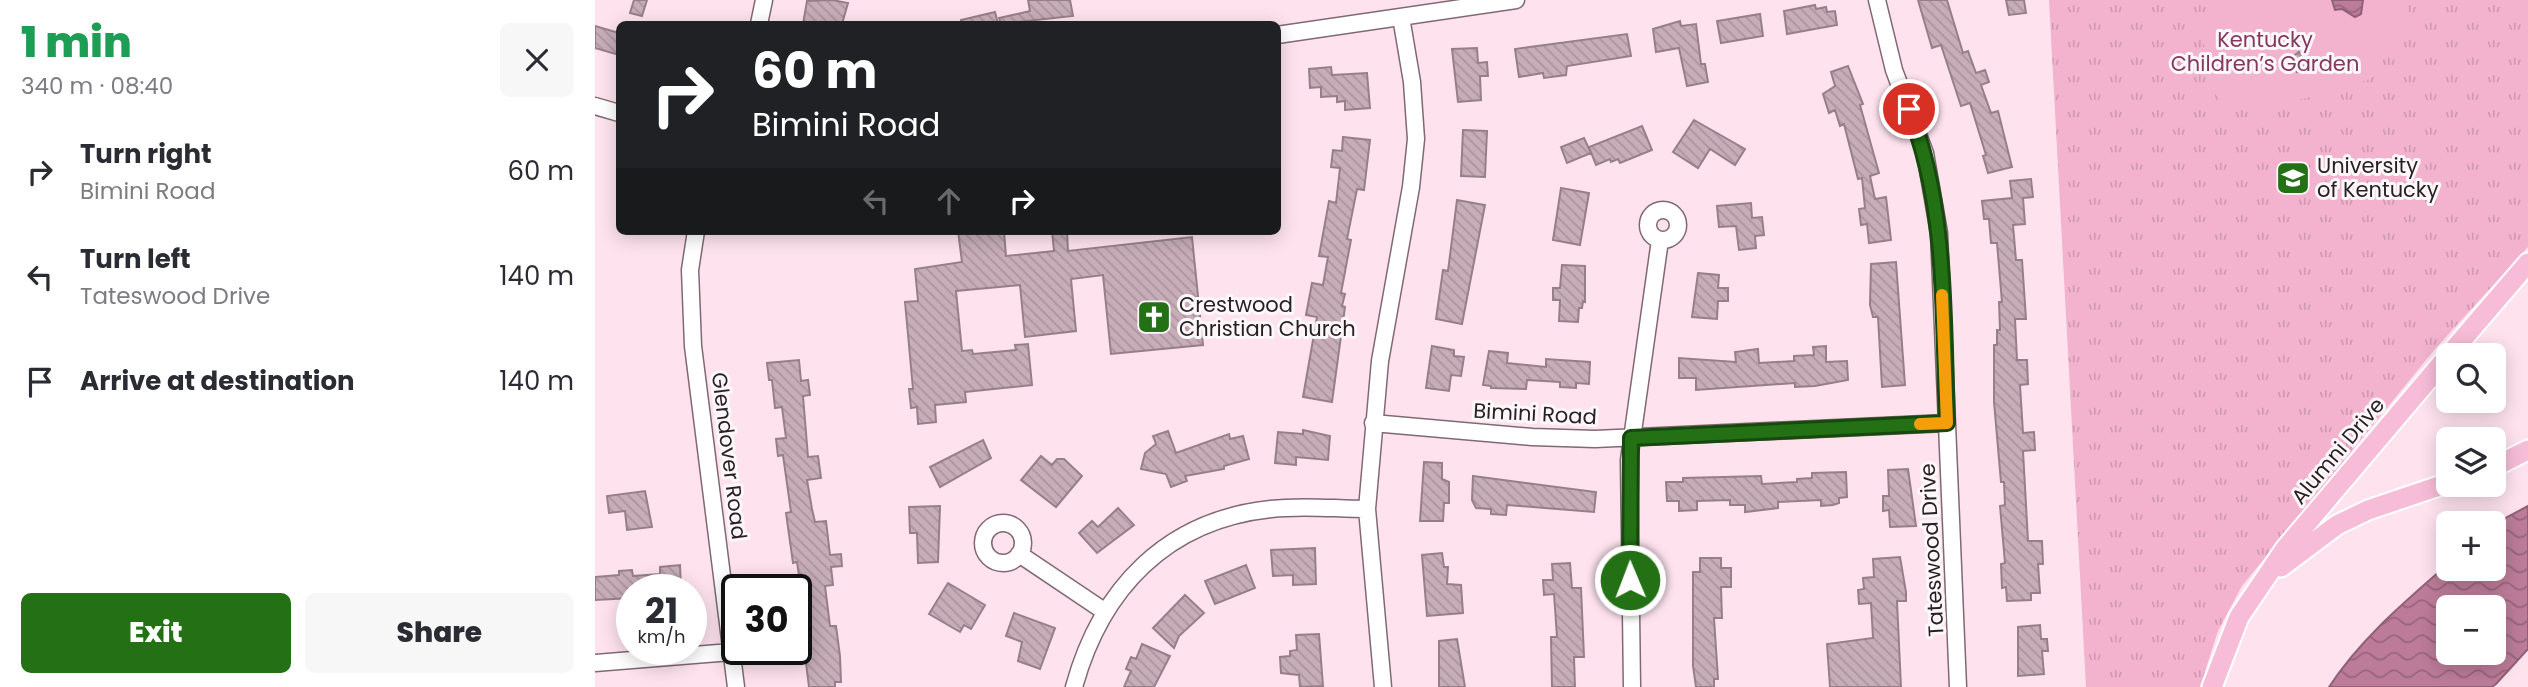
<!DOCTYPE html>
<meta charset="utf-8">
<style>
:root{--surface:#fff;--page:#f7f7f7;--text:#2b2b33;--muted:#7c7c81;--accent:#237015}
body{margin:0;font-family:Poppins,sans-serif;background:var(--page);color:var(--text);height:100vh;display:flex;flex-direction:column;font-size:26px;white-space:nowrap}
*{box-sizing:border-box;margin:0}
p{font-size:23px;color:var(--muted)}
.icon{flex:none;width:38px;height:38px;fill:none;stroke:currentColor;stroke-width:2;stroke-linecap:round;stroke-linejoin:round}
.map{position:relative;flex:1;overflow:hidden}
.details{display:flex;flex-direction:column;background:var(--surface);width:595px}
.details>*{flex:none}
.guide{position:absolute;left:21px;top:21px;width:665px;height:214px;border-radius:10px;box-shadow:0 4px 18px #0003;background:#202124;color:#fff;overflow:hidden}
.tools{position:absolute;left:1841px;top:343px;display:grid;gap:14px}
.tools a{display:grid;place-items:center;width:70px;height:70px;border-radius:10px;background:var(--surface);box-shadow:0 4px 18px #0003;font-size:35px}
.speed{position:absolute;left:21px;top:574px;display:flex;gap:14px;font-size:35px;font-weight:700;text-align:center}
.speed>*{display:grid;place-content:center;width:91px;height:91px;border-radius:50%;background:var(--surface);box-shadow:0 4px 18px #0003;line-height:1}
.speed small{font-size:18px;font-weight:400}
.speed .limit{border:4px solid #111;border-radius:10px;background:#fff;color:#111}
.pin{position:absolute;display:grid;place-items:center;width:60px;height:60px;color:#fff;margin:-30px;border:4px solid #fff;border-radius:50%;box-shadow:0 2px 7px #0007}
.me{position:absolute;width:77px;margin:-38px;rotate:359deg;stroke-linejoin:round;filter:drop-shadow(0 0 5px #0008)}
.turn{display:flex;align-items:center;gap:24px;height:147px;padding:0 21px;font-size:32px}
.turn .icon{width:91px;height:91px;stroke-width:2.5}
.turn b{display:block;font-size:49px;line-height:60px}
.lanes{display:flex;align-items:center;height:66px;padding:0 21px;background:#0003;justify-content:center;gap:35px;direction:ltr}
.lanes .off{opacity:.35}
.round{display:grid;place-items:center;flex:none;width:74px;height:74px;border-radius:10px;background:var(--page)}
.head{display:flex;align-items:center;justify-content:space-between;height:119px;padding:0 21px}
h1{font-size:42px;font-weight:800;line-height:52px;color:#1e9e55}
.primary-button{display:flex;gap:14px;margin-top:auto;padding:14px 21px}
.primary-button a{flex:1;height:80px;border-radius:10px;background:var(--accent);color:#fff;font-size:28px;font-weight:800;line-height:80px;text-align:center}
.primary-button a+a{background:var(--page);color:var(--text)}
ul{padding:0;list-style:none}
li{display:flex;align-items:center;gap:21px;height:105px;padding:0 21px}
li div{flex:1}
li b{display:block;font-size:26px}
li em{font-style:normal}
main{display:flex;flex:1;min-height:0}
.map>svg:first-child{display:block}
.grass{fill:url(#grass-tufts)}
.garden{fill:#f3b3cf}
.water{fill:url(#water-waves);stroke:#906076;stroke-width:2;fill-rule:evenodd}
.building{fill:url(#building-back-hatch);stroke:#977f89;stroke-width:2}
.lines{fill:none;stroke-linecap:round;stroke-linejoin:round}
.minor-casing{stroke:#806972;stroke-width:19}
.major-casing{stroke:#fff;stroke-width:23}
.minor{stroke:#fff;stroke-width:16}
.major{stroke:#f7bdd8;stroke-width:19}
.route-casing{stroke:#17490e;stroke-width:18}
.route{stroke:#237015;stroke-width:12}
.slow{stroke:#f59e0b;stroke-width:12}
.labels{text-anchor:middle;stroke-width:6;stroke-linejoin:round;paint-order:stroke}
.park-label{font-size:21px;fill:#86375f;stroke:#fcf7f9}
.poi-label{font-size:21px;fill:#281f23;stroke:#fcf7f9;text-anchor:start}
.street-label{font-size:21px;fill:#281f23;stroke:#fcf7f9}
</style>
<main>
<section class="details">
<div class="head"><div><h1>1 min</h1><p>340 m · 08:40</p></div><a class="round"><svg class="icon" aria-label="close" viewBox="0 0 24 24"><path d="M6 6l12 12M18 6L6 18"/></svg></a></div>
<ul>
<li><svg class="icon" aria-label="right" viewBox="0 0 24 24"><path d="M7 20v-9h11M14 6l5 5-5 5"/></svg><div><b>Turn right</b><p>Bimini Road</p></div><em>60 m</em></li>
<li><svg class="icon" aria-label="left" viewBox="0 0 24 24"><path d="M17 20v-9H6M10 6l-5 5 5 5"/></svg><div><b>Turn left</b><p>Tateswood Drive</p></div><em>140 m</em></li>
<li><svg class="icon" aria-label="arrive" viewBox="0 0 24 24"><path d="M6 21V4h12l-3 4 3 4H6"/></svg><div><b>Arrive at destination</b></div><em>140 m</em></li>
</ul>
<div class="primary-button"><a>Exit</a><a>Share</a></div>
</section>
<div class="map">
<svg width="1933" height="687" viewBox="0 0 1933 687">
<defs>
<pattern id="grass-tufts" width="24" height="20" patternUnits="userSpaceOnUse" patternTransform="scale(1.75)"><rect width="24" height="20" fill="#f3b3cf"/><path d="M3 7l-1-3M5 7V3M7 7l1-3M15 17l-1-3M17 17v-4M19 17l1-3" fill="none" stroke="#d09ab1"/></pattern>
<pattern id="water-waves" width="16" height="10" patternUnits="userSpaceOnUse" patternTransform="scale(1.75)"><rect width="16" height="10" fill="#bc7c99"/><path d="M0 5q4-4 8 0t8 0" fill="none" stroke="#99657c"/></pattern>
<pattern id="building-back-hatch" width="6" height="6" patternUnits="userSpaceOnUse" patternTransform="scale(1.75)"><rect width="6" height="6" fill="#c7adb8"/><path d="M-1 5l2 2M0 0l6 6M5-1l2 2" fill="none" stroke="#ab949e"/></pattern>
</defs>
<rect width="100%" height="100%" fill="#fee3ee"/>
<path class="grass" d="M1454 0H1933V247L1840 349 1647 586 1623 631 1605 687H1491Z"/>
<path class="garden" d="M1613 0H1813L1814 2C1811 20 1804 30 1788 38L1782 70 1773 80 1738 92 1676 106 1641 107 1624 100 1617 88 1608 41Z"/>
<path class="water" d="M1737 0H1768L1766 14 1760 17 1747 9 1740 10Z
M1933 506V649L1901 684 1897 687H1734C1766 638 1810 602 1853 564V569H1899V524ZM1853 607H1899V653H1853Z"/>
<path class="building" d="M39 0H52L47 16 35 13Z
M237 0 253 3 247 24H208L212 1Z
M433 0H475L478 16 406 24 404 18 435 11Z
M1323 0H1352L1368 53 1373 51 1381 73 1390 70 1394 82 1386 85 1396 113 1403 111 1417 167 1393 173 1388 156 1391 155 1375 103 1366 106 1346 45 1337 48Z
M1411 0H1429L1431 13 1414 15Z
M1220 5 1221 9 1231 7 1232 12 1240 11 1242 25 1192 34 1189 11Z
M400 12 403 24H366V20Z
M1165 14 1168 36 1126 43 1122 21Z
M1085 21 1086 26 1101 24 1106 64H1110L1113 82 1092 86 1084 48 1061 52 1058 29Z
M0 26 24 33V55L0 48Z
M1032 34 1036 56 972 66 971 75 949 78 948 73 924 77 920 49Z
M882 48 883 63 892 62 893 76H885L886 100 863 102 857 49Z
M1704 52 1713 64 1702 72 1693 60Z
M1253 66 1268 104 1265 105 1284 173 1275 176 1280 199 1291 197 1296 240 1274 243 1272 224 1266 225 1264 209 1270 208 1267 178 1263 179 1249 124 1245 126 1240 110 1234 113 1228 94 1240 86 1236 72Z
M736 67 737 75 772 73 775 108 750 110V101L742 102V96L726 97V87L715 88 714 69Z
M1099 120 1150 149 1140 165 1115 149 1103 168 1078 152Z
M1047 126 1057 150 1025 163 1023 159 1016 162 1015 159 1001 165 994 147Z
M868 130 892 131 890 177 866 176Z
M748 137 775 140 769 190 762 189 752 239 756 240 746 293 750 294 747 306 750 307 737 402 708 397 722 317 711 315 717 283 728 285 733 257 724 256 734 201 741 203 745 168 736 167 738 150 747 151Z
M989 138 996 153 972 163 966 147Z
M1436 179 1438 197 1428 198 1430 224 1418 225 1421 260H1427L1431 319H1420L1422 360H1432L1433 384 1425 385 1428 433 1439 432 1440 450 1428 451 1433 541H1447L1448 564H1443L1445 593H1436V600L1412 601 1411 587 1407 588 1406 564 1410 563 1405 506 1410 505 1409 482H1406L1399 402V345H1402V330H1405L1404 302H1407L1402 243H1396L1394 219H1389L1387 201 1417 198 1415 181Z
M966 188 994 193 985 245 958 240Z
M862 200 890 205 867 324 841 319 848 270 853 271Z
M1156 203 1157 218 1167 217 1169 235 1160 236 1161 248 1144 250 1141 226 1124 227 1122 206Z
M363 231H409L411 256 459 251 457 231H472L473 251 597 237 608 345 516 354 508 275 476 279 481 331 430 337 425 285 361 291 367 351 377 350 378 354 421 350 420 345 433 344 437 385 370 392 371 402 340 405 341 422 323 424 322 407 316 408 314 389H318L310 302 323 301 320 269 367 262Z
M1301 262 1310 385 1287 387 1283 317H1278L1275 305 1276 264Z
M967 265 990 266V302L988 301 987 308H984L983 322 964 321 965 300H958V288H965Z
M1103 273 1124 275 1123 288H1133V301H1123L1122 319 1097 317Z
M837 346 859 350V356L869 357 866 376 856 375 854 391 831 388Z
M1231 346V362L1252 361 1253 380 1220 386 1200 387V383L1101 390V378H1084V358L1141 362 1140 352 1163 349 1164 363 1199 361V356L1219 355 1218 347Z
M894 351 913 353 912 363 951 367V359L995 362 994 384 981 383V388L965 387V382L932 380 931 389 896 388V386L888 385Z
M204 360 206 381 213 380 215 395 208 396 213 457 223 456 226 478 212 480 217 509 220 522 231 521 235 555 246 554 247 566 236 567 238 585 230 586 235 626H241L245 656 246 682H240V687H214L208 639H213L206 589 202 562 198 563 191 513 196 512 188 455 183 456 181 439 191 438 187 407 180 408 177 380H174L172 363Z
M708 430 735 436 733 460 701 457V465L680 463 683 432 708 434Z
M573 431 581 453 634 434 635 439 648 436 654 459 629 466V469L590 476 592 481 576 487 571 474 546 469 550 453 561 444 558 436Z
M388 440 396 458 345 487 335 467Z
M446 456 457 465 462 459H469L487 476 461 507 426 480Z
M829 462 847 463V479L854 482V503H849L848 521H825Z
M1313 469 1321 526 1295 527 1294 510 1288 511V496H1294L1293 470Z
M1251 472 1252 497 1244 498V503L1238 505 1226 506V500L1183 502V508L1150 512V505H1135V500L1102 501V510L1084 511V501H1072L1071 482H1088V478L1166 476 1167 484 1202 482V479L1217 478V473Z
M878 476 1001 492 999 512 912 505 911 515 896 514V509L881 508 877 500Z
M50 491 57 527 32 530 30 511 14 513 12 496Z
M345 506 343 562 323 563 322 533H315L314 507Z
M523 508 539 525 502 553 484 533 497 521 503 527Z
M720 548 721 584 698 585V575L678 576 676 550Z
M847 553 849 567H853L852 584 866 585 868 613 832 616 827 555Z
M1305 557 1311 592V601H1302L1306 687H1235L1232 644 1278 638 1276 603 1264 604 1263 590 1269 589 1268 578 1279 577 1278 559Z
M1105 558H1126V568H1136V587H1126L1127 618H1119L1123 679H1119V687H1101L1098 666V572H1105Z
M975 563 977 588H986L989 657H979L980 687H957L956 637H962L959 594 949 595 948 580H958L957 564Z
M85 565 86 590H37V598L0 600V577L24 575V571L37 570 38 576 65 574V567Z
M651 565 660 588 620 604 610 581Z
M353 583 390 605 376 629 369 625 365 632 334 614Z
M590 595 609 613 584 636 579 648 558 628Z
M419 613 460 628 445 669 423 661 427 642 411 636Z
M1445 625 1446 639H1452L1453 651H1447L1449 674 1423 676V627Z
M724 634 728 686 705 687 704 675 686 673 685 657 695 656V651L702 650 701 635Z
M862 639 870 687H844V641Z
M547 644 575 656 559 687H529L536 671 531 669 536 657 541 659Z"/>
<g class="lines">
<g class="minor-casing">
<path id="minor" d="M1282 0 1299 70 1330 153 1344 233 1363 687
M164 24 169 0
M682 35 921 0
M0 106 24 113
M1053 225a15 15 0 1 1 30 0a15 15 0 1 1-30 0Z
M101 231 95 270 98 346 141 687
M778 423 937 437 1000 439 1352 423
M388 543a20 20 0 1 1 40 0a20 20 0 1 1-40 0Z
M424 554 509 611
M0 663 136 652
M479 687C506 589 571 520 676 509 708 505 740 509 772 509
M788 687 772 509 785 361 816 187 821 139 817 82 806 17
M1037 687 1034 460 1065 240"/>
</g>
<g class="major-casing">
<path id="major" d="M1854 355 1933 263
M1899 467 1933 450
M1686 567 1742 525 1773 510 1853 483
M1617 687 1644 617 1690 549 1853 356"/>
</g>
<use href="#minor" class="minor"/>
<use href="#major" class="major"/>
</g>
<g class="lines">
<g class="route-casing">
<path id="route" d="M1035 580 1036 438 1352 423C1348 318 1353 209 1314 109"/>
</g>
<use href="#route" class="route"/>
<path class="slow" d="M1325 424 1352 423 1347 295"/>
</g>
<defs>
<g id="university-square" transform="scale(1.75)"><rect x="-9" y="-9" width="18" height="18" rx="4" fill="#237015" stroke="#fcf7f9"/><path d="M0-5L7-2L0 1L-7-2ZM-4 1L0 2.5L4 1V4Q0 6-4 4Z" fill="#fff"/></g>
<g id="church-square" transform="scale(1.75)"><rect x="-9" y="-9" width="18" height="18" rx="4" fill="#237015" stroke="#fcf7f9"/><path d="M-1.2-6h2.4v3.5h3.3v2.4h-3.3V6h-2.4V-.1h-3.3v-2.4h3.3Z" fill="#fff"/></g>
</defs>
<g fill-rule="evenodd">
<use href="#university-square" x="1698" y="178"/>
<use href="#church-square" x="559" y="317"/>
</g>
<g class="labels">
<g class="park-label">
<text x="1670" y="47">Kentucky<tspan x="1670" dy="24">Children’s Garden</tspan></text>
</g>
<g class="poi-label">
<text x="1722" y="173">University<tspan x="1722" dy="24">of Kentucky</tspan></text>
<text x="584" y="312">Crestwood<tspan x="584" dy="24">Christian Church</tspan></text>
</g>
<g class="street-label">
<text transform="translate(940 414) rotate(3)" y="7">Bimini Road</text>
<text transform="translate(1743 451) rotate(-50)" y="7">Alumni Drive</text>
<text transform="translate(134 456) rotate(83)" y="7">Glendover Road</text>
<text transform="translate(1337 550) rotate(-93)" y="7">Tateswood Drive</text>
</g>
</g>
</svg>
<div class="tools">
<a><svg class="icon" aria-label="search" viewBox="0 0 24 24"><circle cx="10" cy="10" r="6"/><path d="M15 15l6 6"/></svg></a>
<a><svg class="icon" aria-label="layers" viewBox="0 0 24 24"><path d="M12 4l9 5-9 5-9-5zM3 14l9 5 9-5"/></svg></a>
<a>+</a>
<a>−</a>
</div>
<div class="speed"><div>21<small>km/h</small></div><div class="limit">30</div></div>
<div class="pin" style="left:1314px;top:109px;background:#d93025"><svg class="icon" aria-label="arrive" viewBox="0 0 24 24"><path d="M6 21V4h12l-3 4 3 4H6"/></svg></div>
<svg class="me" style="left:1035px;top:580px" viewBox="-20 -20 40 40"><circle r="17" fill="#237015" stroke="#fff" stroke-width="3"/><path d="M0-11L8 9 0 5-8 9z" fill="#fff"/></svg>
<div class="guide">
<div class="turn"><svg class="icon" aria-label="right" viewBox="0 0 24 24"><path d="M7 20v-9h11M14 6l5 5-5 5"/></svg><div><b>60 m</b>Bimini Road</div></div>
<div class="lanes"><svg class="icon off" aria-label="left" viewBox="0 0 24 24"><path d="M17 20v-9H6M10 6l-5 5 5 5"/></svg><svg class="icon off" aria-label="ahead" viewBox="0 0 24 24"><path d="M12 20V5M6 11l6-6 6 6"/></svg><svg class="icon" aria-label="right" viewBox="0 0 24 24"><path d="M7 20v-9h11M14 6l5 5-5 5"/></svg></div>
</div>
</div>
</main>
